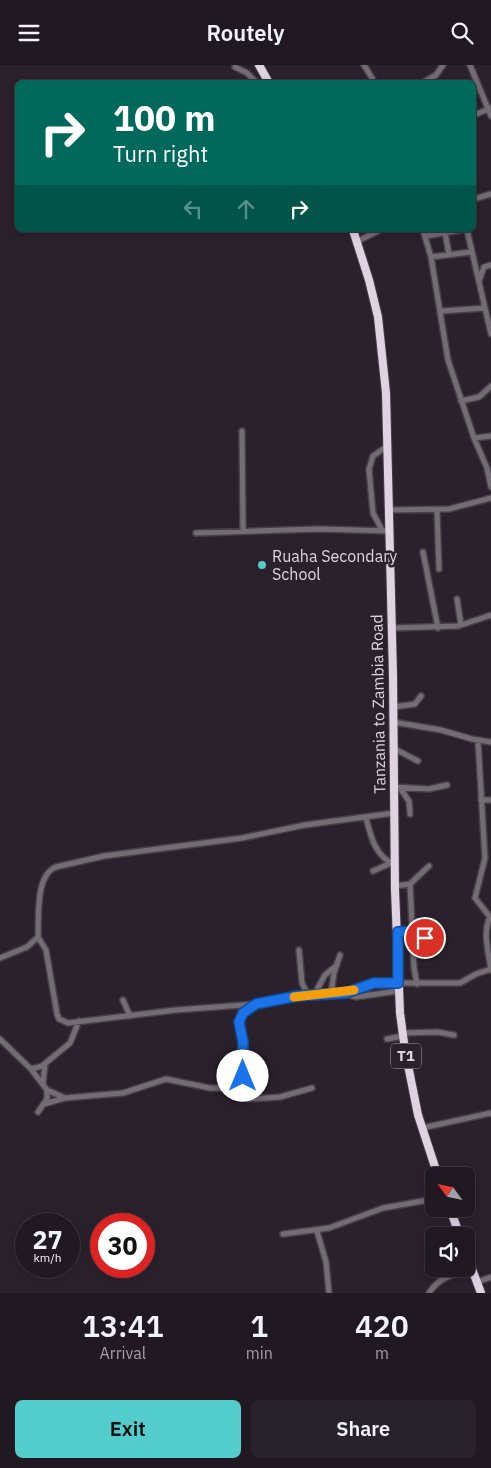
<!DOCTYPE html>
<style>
:root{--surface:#201921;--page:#28222a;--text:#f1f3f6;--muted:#a2a0a5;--line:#3d383f;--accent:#52cdcc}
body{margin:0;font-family:"IBM Plex Sans",sans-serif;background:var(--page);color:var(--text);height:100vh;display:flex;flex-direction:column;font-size:19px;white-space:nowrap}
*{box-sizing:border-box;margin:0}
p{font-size:16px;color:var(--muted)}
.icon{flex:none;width:28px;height:28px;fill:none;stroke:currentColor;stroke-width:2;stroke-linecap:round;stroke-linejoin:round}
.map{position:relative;height:1228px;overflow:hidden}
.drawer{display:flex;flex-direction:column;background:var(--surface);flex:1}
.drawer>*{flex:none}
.banner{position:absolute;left:15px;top:15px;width:461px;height:152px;border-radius:8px;box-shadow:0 2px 8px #0003,0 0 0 1px var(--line);background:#00695c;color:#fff;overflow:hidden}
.needle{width:32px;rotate:303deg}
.buttons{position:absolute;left:425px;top:1102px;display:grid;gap:10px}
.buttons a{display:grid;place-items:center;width:50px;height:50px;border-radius:8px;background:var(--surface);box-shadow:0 2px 8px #0003,0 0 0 1px var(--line);font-size:25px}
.speed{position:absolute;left:15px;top:1148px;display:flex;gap:10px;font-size:25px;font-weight:700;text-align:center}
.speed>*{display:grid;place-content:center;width:65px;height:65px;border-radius:50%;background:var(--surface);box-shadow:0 2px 8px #0003,0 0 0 1px var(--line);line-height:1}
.speed small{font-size:12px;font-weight:400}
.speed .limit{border:8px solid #d22;background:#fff;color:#111}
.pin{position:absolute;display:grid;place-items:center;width:42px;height:42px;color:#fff;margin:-21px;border:2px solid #fff;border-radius:50%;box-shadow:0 1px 5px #0007}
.me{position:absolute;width:55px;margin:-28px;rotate:0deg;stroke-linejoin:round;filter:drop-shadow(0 0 4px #0008)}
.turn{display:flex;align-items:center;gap:18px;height:105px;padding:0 15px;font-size:22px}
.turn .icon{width:65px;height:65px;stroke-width:2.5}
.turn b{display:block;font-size:35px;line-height:42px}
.lanes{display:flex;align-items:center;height:48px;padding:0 15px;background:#0003;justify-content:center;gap:25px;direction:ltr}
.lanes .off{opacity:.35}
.eta{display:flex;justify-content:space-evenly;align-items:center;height:85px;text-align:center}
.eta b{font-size:30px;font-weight:600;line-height:35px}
.button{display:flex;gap:10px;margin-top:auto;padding:10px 15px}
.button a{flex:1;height:58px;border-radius:8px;background:var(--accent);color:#111;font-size:20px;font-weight:600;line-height:58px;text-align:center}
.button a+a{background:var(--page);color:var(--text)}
header{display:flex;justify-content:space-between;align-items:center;height:65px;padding:0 15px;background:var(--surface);font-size:22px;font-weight:600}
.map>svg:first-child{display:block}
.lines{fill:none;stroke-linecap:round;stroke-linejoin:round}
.minor-casing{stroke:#473e48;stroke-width:8}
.highway-casing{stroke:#473e48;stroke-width:10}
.minor{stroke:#726c73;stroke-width:5}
.highway{stroke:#dfd2e1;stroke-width:8}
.route-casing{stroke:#114b97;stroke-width:12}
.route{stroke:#1a73e8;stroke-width:9}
.slow{stroke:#f59e0b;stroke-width:9}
.poi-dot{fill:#52cdcc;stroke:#2a212c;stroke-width:2}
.labels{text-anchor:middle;stroke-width:5;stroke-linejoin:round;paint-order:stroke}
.shield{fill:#2a212c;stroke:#a7a0a9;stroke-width:1}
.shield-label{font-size:15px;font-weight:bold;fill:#ddd6de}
.poi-label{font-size:16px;fill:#ddd6de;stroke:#2a212c;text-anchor:start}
.street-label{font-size:16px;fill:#ddd6de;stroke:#2a212c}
</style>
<header><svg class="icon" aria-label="menu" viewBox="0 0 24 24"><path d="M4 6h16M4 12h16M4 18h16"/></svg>Routely<svg class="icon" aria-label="search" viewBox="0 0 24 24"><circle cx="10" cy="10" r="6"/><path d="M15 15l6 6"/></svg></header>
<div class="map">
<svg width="491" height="1228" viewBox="0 0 491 1228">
<rect width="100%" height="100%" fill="#2a212c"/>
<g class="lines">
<g class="minor-casing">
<path id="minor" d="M364 0 375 18
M470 0 491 51
M235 2 247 8 257 18
M422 18 436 10 443 0
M474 50 491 43
M474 134 491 129
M423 165 431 192 448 295 474 373 487 403 491 422
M467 165 491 269
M445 168 449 189
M426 171 461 165
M358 176 380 165
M431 192 471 187
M479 216 484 202 491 200
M442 246 485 243
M461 336 479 332 491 321
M242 366 243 466
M474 373 491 371
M388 445 449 444 491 433
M437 445 439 504
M382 465 373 448 369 404 373 391 386 382
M196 468 319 464 390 466
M423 487 438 563
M457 534 461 560
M391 563 458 561 491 550
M393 642 415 639 421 631
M393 657 441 665 472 674 491 677
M478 676 485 793 475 833 490 852C482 868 489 888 491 905
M393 683 418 696
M393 722 429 724 447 720
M400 723 409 736 410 749
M481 735H491
M366 753C371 772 375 791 395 800
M373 806 391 798
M410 819 414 903 417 919
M395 821 410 819 429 801
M398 867 417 866 428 879
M38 872 46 885 57 949 59 954 68 958 176 945 256 939 297 931 341 928 374 918H460L476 909 491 904
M299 885 302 918 308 930
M0 893 27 882 38 872C39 853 35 810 56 802L104 791 242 773 305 760 394 748
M341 928 356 932 398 926
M331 929 334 908 340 890
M314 930 325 910 336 901
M123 935 130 951
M256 939 243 948 239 957 243 977V1030L249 1034 280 1032 312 1023
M403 968 437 967 454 970
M0 974 31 1004 47 1025 65 1033 123 1028 166 1014 210 1023H243
M387 974 403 971
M31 1004 42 1001 70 978 79 956
M43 1018 45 999
M44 1039 65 1033
M38 1047 47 1034V1025
M422 1063 491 1048
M317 1166 326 1197 329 1228
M283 1169 329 1163 383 1143 434 1134
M477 1217 491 1212
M429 1228C439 1212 455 1208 473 1205"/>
</g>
<g class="highway-casing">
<path id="highway" d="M259 0 269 18
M353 165 369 215 378 252 386 328 393 611 395 825 400 948 405 985 418 1050 438 1111
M450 1144 460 1171
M466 1188 481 1228"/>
</g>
<use href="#minor" class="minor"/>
<use href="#highway" class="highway"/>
</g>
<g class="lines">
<g class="route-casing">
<path id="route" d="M243 1011V977L239 957 243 948 256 939 297 931 346 928 374 918H398V867L417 866 425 873"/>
</g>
<use href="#route" class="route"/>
<path class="slow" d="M294 932 354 925"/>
</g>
<circle class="poi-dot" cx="262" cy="500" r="5"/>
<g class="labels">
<rect class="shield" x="391" y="978.5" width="30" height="25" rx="4"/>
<g class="shield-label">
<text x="406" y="996">T1</text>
</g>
<g class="poi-label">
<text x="272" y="497">Ruaha Secondary<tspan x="272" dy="18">School</tspan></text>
</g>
<g class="street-label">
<text transform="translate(378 639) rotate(-91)" y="6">Tanzania to Zambia Road</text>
</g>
</g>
</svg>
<div class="buttons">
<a><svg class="needle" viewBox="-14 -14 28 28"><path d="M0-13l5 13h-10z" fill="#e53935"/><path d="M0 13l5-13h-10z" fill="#a2a0a5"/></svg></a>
<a><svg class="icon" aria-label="sound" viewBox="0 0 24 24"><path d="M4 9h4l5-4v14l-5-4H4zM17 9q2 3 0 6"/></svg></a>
</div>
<div class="speed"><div>27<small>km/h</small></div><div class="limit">30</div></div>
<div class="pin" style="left:425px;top:873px;background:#d93025"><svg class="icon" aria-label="arrive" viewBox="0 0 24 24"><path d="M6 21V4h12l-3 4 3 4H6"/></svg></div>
<svg class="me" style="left:243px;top:1011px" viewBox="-20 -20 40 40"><circle r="19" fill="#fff"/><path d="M0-13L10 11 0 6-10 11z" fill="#1a73e8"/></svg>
<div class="banner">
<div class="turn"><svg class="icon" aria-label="right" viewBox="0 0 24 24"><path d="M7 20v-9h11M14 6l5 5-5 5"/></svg><div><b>100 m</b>Turn right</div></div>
<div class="lanes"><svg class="icon off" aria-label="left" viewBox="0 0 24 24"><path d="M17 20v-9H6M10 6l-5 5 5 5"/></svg><svg class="icon off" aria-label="ahead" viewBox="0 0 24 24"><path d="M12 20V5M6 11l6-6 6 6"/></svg><svg class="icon" aria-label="right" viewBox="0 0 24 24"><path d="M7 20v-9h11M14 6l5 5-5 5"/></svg></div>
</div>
</div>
<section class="drawer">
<div class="eta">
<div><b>13:41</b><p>Arrival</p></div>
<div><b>1</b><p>min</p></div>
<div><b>420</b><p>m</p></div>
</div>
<div class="button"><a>Exit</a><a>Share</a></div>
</section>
